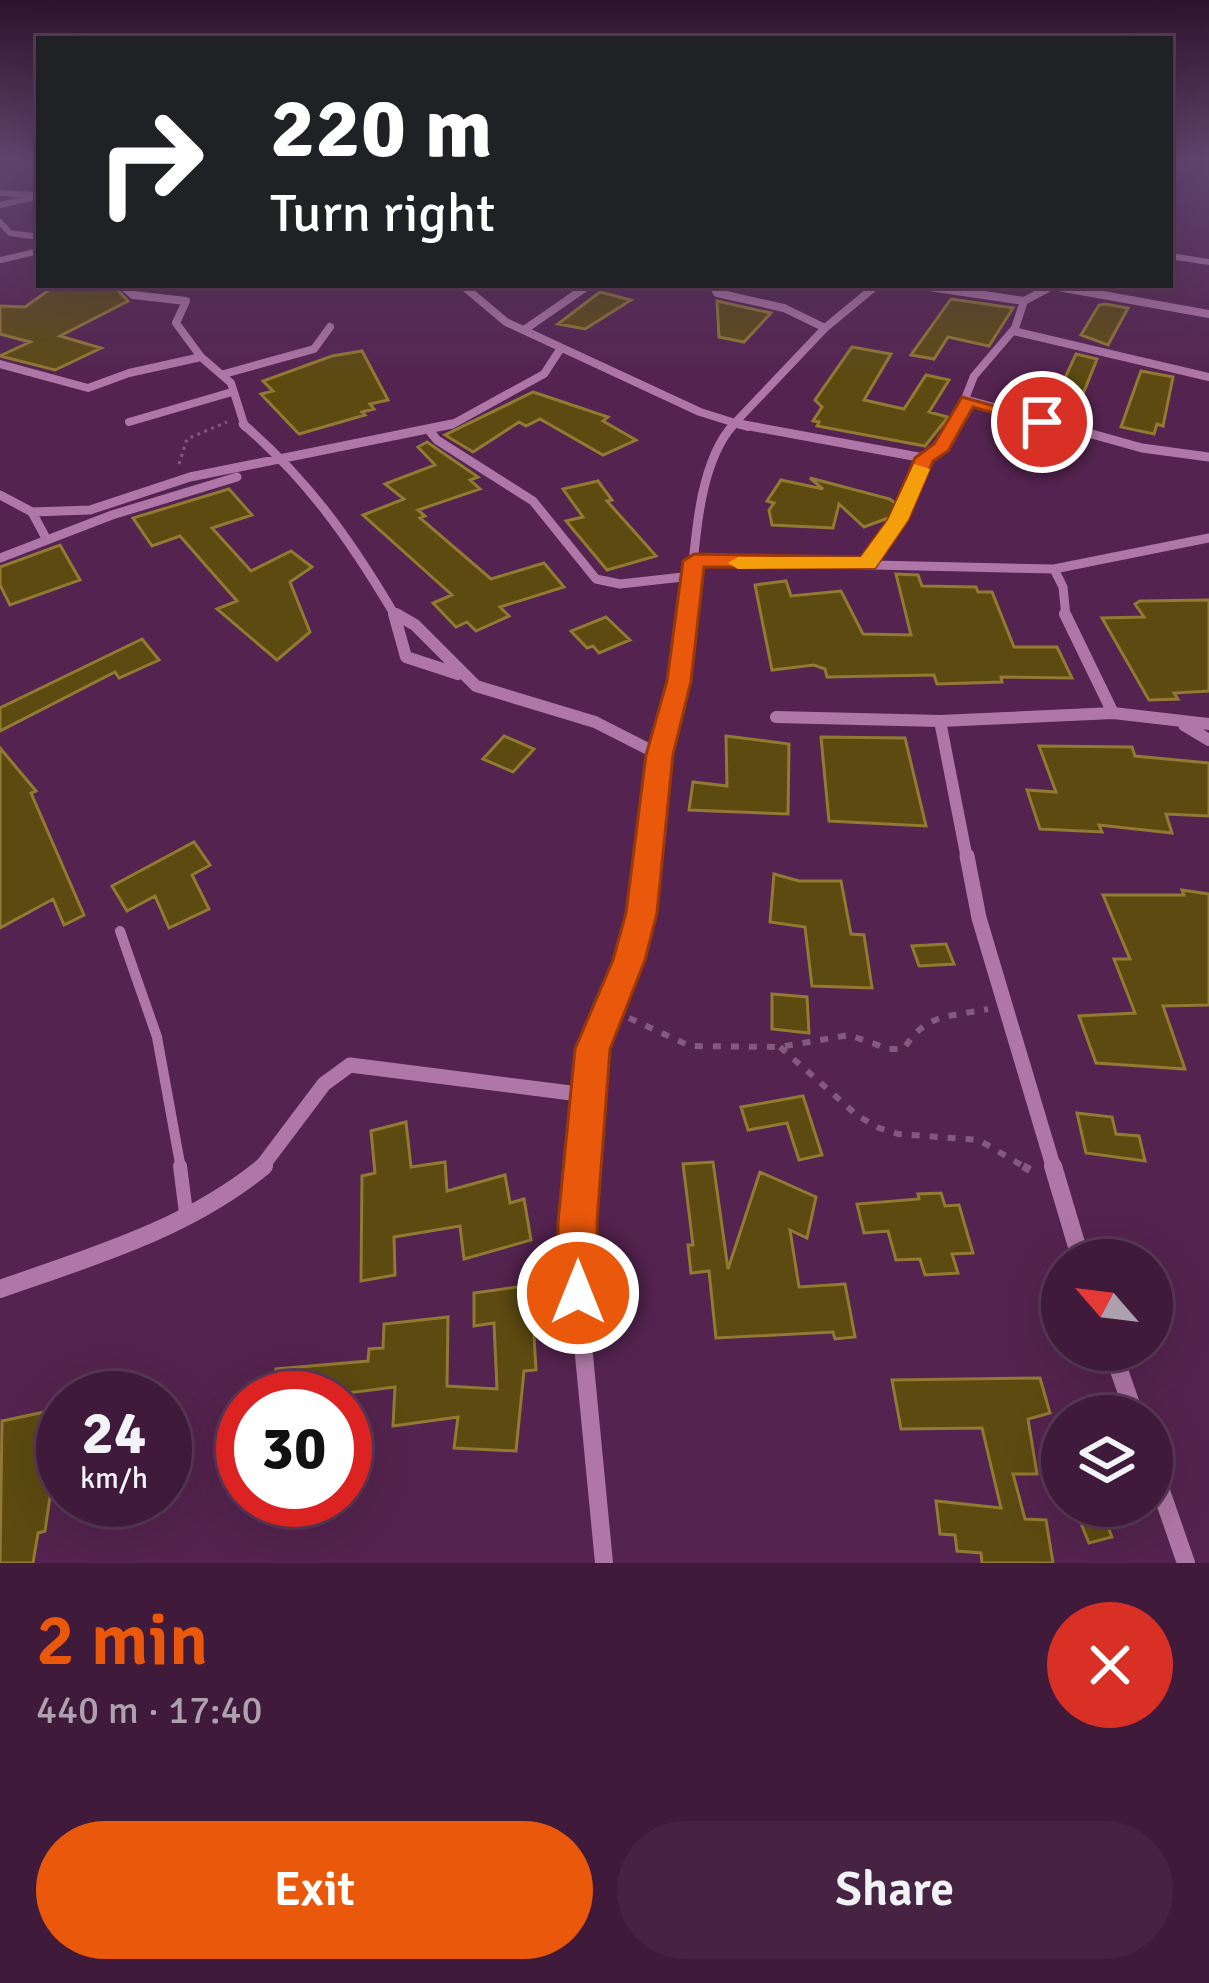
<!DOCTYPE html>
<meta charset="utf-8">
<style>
:root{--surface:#3f1a3b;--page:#462342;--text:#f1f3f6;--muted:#ada1af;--line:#583855;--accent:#ea580c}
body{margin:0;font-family:Signika,sans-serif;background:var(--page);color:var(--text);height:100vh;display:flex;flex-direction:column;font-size:45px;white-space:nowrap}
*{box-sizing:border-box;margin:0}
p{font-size:39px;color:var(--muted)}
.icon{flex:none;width:66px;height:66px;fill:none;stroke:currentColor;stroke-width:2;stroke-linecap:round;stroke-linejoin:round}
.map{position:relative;height:1563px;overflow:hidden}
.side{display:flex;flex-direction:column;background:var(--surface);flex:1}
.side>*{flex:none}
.hud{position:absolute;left:36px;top:36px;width:1137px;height:252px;border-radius:0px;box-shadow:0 12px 48px #0002,0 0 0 3px var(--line);background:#202124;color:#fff;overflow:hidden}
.needle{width:78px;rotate:298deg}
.controls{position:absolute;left:1041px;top:1239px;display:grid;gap:24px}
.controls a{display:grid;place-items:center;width:132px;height:132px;border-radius:50%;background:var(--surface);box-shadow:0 12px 48px #0002,0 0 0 3px var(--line);font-size:60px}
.speed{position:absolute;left:36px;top:1371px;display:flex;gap:24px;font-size:60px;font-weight:700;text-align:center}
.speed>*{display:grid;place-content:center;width:156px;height:156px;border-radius:50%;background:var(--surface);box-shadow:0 12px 48px #0002,0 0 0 3px var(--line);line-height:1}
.speed small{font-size:30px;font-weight:400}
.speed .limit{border:18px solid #d22;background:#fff;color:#111}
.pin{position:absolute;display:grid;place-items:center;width:102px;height:102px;color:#fff;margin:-51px;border:6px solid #fff;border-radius:50%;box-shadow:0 3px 12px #0007}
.me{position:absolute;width:132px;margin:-66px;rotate:0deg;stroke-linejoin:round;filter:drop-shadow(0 0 9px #0008)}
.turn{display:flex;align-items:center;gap:42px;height:252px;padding:0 36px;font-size:54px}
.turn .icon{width:156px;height:156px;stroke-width:2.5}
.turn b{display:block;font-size:84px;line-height:102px}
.round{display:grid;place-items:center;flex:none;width:126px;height:126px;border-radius:63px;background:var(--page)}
.headline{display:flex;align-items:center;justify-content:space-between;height:204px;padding:0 36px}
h1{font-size:72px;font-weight:600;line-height:90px;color:var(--accent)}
.action{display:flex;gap:24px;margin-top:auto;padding:24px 36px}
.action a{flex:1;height:138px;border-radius:72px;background:var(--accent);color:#fff;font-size:48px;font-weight:600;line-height:138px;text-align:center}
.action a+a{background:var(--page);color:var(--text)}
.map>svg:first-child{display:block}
.building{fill:#5c4a10;stroke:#917a31;stroke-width:3}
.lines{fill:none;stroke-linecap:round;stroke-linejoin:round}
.path-far2{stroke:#84597f;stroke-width:3;stroke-dasharray:3 4.5;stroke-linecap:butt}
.path-far1{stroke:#84597f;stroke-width:6;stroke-dasharray:8 10;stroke-linecap:butt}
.path{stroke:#84597f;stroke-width:8;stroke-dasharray:9 14;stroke-linecap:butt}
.lane-far2{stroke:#af77a7;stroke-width:6}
.lane-far1{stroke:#af77a7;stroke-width:10}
.lane{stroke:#af77a7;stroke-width:14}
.street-far5{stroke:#af77a7;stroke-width:6}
.street-far4{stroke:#af77a7;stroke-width:8}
.street-far3{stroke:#af77a7;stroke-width:9}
.street-far2{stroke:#af77a7;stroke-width:12}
.street-far1{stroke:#af77a7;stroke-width:15}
.street{stroke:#af77a7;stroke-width:18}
.route{fill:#ea580c;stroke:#983908;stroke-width:3}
.slow{fill:#f59e0b}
</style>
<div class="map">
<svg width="1209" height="1563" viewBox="0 0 1209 1563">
<rect width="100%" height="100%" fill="#54234f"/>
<path class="building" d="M56 285 114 286 128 301 60 336 101 348 55 370 0 356 30 342 0 334V306L25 307Z
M600 292 631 300 585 329 558 324Z
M951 299 1013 308 989 346 948 337 934 359 911 355Z
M717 301 771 313 744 342 719 337Z
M1105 304 1128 308 1108 345 1081 335 1099 305Z
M852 347 891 354 864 400 904 409 926 375 949 380 929 412 948 417 925 446 817 426 819 422 813 421 822 407 815 400Z
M362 351 388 400 370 404 374 409 362 412 365 415 299 434 261 394 273 391 263 381 332 356Z
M1076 354 1097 359 1085 389 1074 410 1052 406Z
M1141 371 1173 377 1163 426 1157 424 1154 434 1121 427Z
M533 392 608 417 603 421 636 440 603 455 540 419 526 426 519 422 473 452 445 435Z
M427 442 478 477 470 480 480 489 418 510 425 516 420 518 491 579 544 563 564 587 500 607 509 616 476 631 467 622 456 627 433 603 452 595 363 515 404 499 385 484 435 465 418 447Z
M810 478 890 499 895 503 891 517 864 527 839 504 833 528 772 525 769 510 774 503 767 501 781 480 823 489Z
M598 481 612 500 607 501 656 556 607 570 566 521 583 517 563 489Z
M229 489 252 515 212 528 251 571 291 551 312 567 290 582 310 632 277 660 217 609 237 601 180 536 152 546 133 518Z
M60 545 80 580 10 605 0 585V567Z
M896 574 918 575 922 586 976 587 978 592H992L1014 647H1057L1072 678 1001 677 1002 682 937 684 934 675 827 677 825 669 814 665 772 670 755 585 786 581 791 596 841 591 863 634 911 635Z
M1209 600V691L1174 693 1178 699 1149 700 1102 618 1144 617 1135 604 1140 601Z
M606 617 630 640 599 653 593 646 587 648 571 631Z
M142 639 159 660 119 678 115 672 0 731V708Z
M504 736 534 749 513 772 483 759Z
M726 736 789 744 788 814 689 810 693 782 727 786Z
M821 737 905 738 926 826 829 821Z
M1039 746 1132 747 1135 756 1209 763V816L1166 814 1172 833 1099 825 1102 832 1040 829 1027 790 1056 792Z
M0 748 36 791 31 793 84 915 64 925 53 899 0 928Z
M194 842 210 865 192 875 209 909 169 928 155 896 127 911 112 886Z
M774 874 799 881H841L851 934 864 935 872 988 812 986 805 927 770 922Z
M1182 890 1209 894V1005L1163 1006 1185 1069 1096 1063 1079 1016 1135 1013 1114 959H1130L1103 895H1184Z
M946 944 954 964 919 966 912 946Z
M772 994 807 997 809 1033 772 1029Z
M803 1096 822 1155 799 1160 787 1123 748 1130 741 1107Z
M1077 1113 1112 1117 1116 1134 1139 1136 1145 1161 1086 1153Z
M406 1122 411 1167 445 1162 447 1191 505 1175 510 1203 524 1199 531 1240 464 1259 460 1226 394 1237 395 1275 361 1281 362 1176 375 1173 371 1131Z
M713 1162 728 1269 760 1172 816 1197 807 1238 790 1230 799 1287 845 1284 855 1337 835 1339 833 1332 716 1338 709 1271 691 1273 688 1245H693L683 1164Z
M941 1193 945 1206 959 1205 973 1253 952 1254 958 1273 925 1275 920 1259 896 1260 888 1231 864 1233 857 1204 919 1199 918 1194Z
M531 1285 536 1370 524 1371 516 1451 454 1448 458 1417 393 1426 395 1387 347 1393 346 1398H272L276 1369 368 1361 369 1349 383 1348 384 1324 448 1317 447 1386 497 1389 494 1323 474 1326V1293Z
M1040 1378 1050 1413 1028 1419 1037 1474H1013L1025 1519 1046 1520 1053 1563H982L981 1553 957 1551 955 1535 940 1534 936 1501 1001 1508 982 1428 901 1429 892 1380Z
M63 1408 45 1531 38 1533 33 1563H0L2 1421Z
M1074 1506H1099L1112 1537 1089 1543Z"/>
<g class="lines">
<path class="path-far2" d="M179 464 187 439 227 422"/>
<path class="path-far1" d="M629 1018 690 1046 780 1047 849 1035 889 1049H904C925 1013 950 1017 988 1009
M780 1047 858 1116 879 1128 898 1134 979 1140 1028 1169"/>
<path class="path" d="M1023 1166 1030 1170"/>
<path class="lane-far2" d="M868 563 898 520 924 458"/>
<path class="lane-far1" d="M120 931 157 1037 181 1169"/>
<path class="lane" d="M180 1166 186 1213"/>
<path class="street-far5" d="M0 193 32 195
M0 205 39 196
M0 222 10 233 39 237
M1170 256 1209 262
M1 260 39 251"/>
<path class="street-far4" d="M122 285 133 295 186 301 176 323 201 357 231 383 245 427
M462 285 506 322 700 412 748 427
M713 285 717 293 784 308 825 328 731 427
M916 285 1024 301
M1053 286 1209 314
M825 328 877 285
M524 330 589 285
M1013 331 1209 377
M0 364 88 388 129 373 201 357
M224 374 314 349 330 327
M968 400 1067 427
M129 422 232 392
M437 427 453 424 544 374 561 348
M954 427 974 376 1015 328 1024 301 1054 285"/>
<path class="street-far3" d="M243 424C307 479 349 538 393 612L401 617
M739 424 924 458 941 447 955 424
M1056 424 1142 448 1209 457
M428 429 437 440 533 501 596 579 620 584 692 576
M0 495 32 512 47 540
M32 512 90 510 190 477 452 424
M0 558 112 515 237 477
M694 561 1054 569 1209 538
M1054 569 1063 587 1066 617
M393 612 394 617
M688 617C695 560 694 467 734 424"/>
<path class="street-far2" d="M394 614 406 657 458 674
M396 614 415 625 476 686 595 722 660 755
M1065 614 1113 713
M776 717 940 721 1113 713 1209 724
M940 721 967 859
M1184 725 1209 740
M648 859 660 755 679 681 688 614"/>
<path class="street-far1" d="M967 856 979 918 1054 1169
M260 1169 324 1084 350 1065 587 1095
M582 1169 592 1049 629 960 642 913 648 856"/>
<path class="street" d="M583 1166 578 1293 604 1563
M1053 1166 1081 1260
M0 1289C91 1257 188 1229 264 1166
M1112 1350 1135 1416
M1152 1465 1186 1563"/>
</g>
<linearGradient id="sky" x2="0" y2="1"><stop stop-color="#2e132b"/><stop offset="0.42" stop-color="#61456e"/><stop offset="1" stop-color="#61456e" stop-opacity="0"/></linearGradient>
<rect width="1209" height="380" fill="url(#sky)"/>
<path class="route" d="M962 397 1051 422 1042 427 973 407 948 451 933 461 908 520 875 568 704 567 691 681 673 755 657 913 645 960 610 1049 597 1222 598 1293 593 1308 578 1314 564 1308 558 1293V1222L575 1049 613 960 626 913 646 755 667 681 683 561 694 554 861 557 888 520 915 458 934 444Z"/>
<path class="slow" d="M914 464 930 469 908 520 875 568 738 569 728 563 738 557H861L888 520Z"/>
</svg>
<div class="controls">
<a><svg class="needle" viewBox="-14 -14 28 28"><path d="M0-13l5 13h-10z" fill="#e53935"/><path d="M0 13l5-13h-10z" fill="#ada1af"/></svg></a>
<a><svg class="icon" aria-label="layers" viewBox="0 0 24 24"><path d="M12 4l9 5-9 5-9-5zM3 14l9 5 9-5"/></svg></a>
</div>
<div class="speed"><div>24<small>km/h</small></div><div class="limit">30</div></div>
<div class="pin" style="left:1042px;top:422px;background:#d93025"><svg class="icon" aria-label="arrive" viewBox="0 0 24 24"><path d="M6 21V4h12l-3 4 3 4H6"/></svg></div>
<svg class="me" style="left:578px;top:1293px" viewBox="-20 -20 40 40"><circle r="17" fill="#ea580c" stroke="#fff" stroke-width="3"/><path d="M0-11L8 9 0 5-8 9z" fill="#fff"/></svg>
<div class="hud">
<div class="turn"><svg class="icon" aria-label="right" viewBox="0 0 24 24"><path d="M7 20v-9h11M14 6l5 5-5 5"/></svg><div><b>220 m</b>Turn right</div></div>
</div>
</div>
<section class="side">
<div class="headline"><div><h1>2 min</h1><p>440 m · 17:40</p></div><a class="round" style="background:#d93025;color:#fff"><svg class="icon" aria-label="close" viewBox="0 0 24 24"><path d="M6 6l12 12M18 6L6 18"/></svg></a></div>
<div class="action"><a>Exit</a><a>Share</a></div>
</section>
